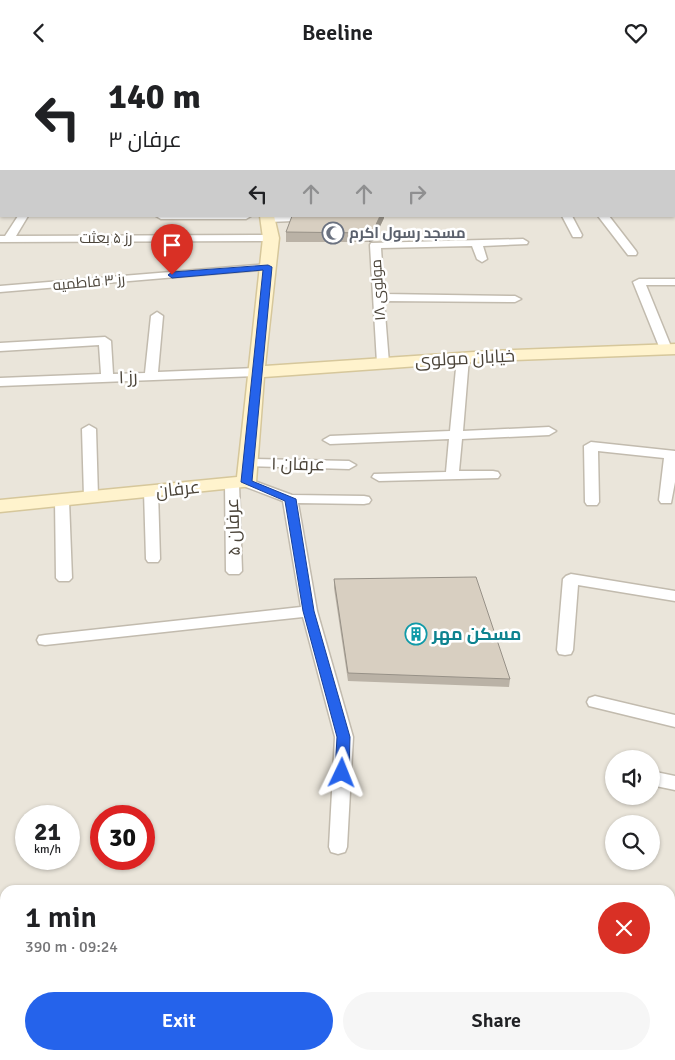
<!DOCTYPE html>
<meta charset="utf-8">
<style>
:root{--surface:#fff;--page:#f6f6f6;--text:#202124;--muted:#757577;--accent:#2563eb}
body{margin:0;font-family:Signika,Cairo,sans-serif;background:var(--page);color:var(--text);height:100vh;display:flex;flex-direction:column;font-size:19px;white-space:nowrap}
*{box-sizing:border-box;margin:0}
p{font-size:16px;color:var(--muted)}
.icon{flex:none;width:28px;height:28px;fill:none;stroke:currentColor;stroke-width:2;stroke-linecap:round;stroke-linejoin:round}
.map{position:relative;flex:1;overflow:hidden}
.panel{position:absolute;left:0px;top:820px;width:675px;height:175px;display:flex;flex-direction:column;background:var(--surface);border-radius:15px 15px 0 0;box-shadow:0 1px 4px #0004}
.panel>*{flex:none}
.top-card{position:absolute;left:0px;top:0px;width:675px;height:152px;box-shadow:0 1px 4px #0004;background:#fff;color:var(--text);overflow:hidden}
.tools{position:absolute;left:605px;top:685px;display:grid;gap:10px}
.tools a{display:grid;place-items:center;width:55px;height:55px;border-radius:50%;background:var(--surface);box-shadow:0 1px 4px #0004;font-size:25px}
.speed{position:absolute;left:15px;top:740px;display:flex;gap:10px;font-size:25px;font-weight:700;text-align:center}
.speed>*{display:grid;place-content:center;width:65px;height:65px;border-radius:50%;background:var(--surface);box-shadow:0 1px 4px #0004;line-height:1}
.speed small{font-size:12px;font-weight:400}
.speed .limit{border:8px solid #d22;background:#fff;color:#111}
.pin{position:absolute;display:grid;place-items:center;width:42px;height:42px;color:#fff;margin:-51px -21px;border-radius:50% 50% 50% 0;rotate:-45deg;box-shadow:0 0 5px #0007}
.pin .icon{rotate:45deg}
.me{position:absolute;width:55px;margin:-28px;rotate:2deg;stroke-linejoin:round;filter:drop-shadow(0 0 4px #0008)}
.turn{display:flex;align-items:center;gap:18px;height:105px;padding:0 25px;font-size:22px}
.turn .icon{width:65px;height:65px;stroke-width:2.5}
.turn b{display:block;font-size:35px;line-height:42px}
.lanes{display:flex;align-items:center;height:48px;padding:0 25px;background:#0003;justify-content:center;gap:25px;direction:ltr}
.lanes .off{opacity:.35}
.round{display:grid;place-items:center;flex:none;width:52px;height:52px;border-radius:26px;background:var(--page)}
.summary{display:flex;align-items:center;justify-content:space-between;height:85px;padding:0 25px}
h1{font-size:30px;font-weight:600;line-height:38px}
.action{display:flex;gap:10px;margin-top:auto;padding:10px 25px}
.action a{flex:1;height:58px;border-radius:30px;background:var(--accent);color:#fff;font-size:20px;font-weight:600;line-height:58px;text-align:center}
.action a+a{background:var(--page);color:var(--text)}
header{display:flex;justify-content:space-between;align-items:center;height:65px;padding:0 25px;background:var(--surface);font-size:22px;font-weight:600}
.map>svg:first-child{display:block}
.residential{fill:#eae5da;fill-rule:evenodd}
.lines{fill:none;stroke-linecap:round;stroke-linejoin:round}
.street-casing{stroke:#c2bbae;stroke-width:3}
.secondary-casing{stroke:#d6c79b;stroke-width:3}
.street{fill:#fff;fill-rule:evenodd}
.secondary{fill:#fff3cd;fill-rule:evenodd}
.wall{fill:#bab2a6}
.shaded-wall{fill:#979187}
.building{fill:#d8cfc1;stroke:#979187}
.route{fill:#2563eb;stroke:#184099}
.labels{text-anchor:middle;stroke-width:5;stroke-linejoin:round;paint-order:stroke}
.far-worship-label{font-size:15px;font-weight:bold;fill:#5b616d;stroke:#fff;text-anchor:start}
.far-street-label{font-size:15px;fill:#4b4439;stroke:#fff}
.street-label{font-size:18px;fill:#4b4439;stroke:#fff}
.culture-label{font-size:18px;font-weight:bold;fill:#0d838f;stroke:#fff;text-anchor:start}
</style>
<header><svg class="icon" aria-label="back" viewBox="0 0 24 24"><path d="M15 5l-7 7 7 7"/></svg>Beeline<svg class="icon" aria-label="heart" viewBox="0 0 24 24"><path d="M12 20l-8-8c-3-5 5-10 8-4 3-6 11-1 8 4z"/></svg></header>
<div class="map">
<svg width="675" height="995" viewBox="0 0 675 995">
<rect width="100%" height="100%" fill="#f6f3ec"/>
<path class="residential" d="M0 0H675V995H0ZM1 1H674V151H1ZM614 694H651V731H614ZM26 751H69V794H26ZM101 751H144V794H101ZM614 759H651V796H614ZM5 825H670V990H5Z"/>
<g class="lines">
<g class="street-casing">
<path id="street" d="M196 0H239L195 1Z
M674 16H675V22H674Z
M0 36H1V42H0Z
M674 43H675V49H674Z
M1 49V56L0 57V50Z
M674 83H675V90H674Z
M674 130H675V136H674Z
M18 151H28L16 171 271 170 276 173 271 176 0 177V171H5Z
M156 151H251L246 154H161Z
M267 151H350L345 154 268 157 263 154Z
M562 151H572L582 170 581 172H573Z
M598 151H609L636 186 637 188 636 190H628Z
M523 174 528 177 527 179 483 181 487 194 482 197 477 194 472 181 381 183 384 229 515 231 521 234 515 237 384 236 389 298 387 301H379L377 298 370 180 371 178Z
M268 199 274 202 272 204 0 227V221Z
M639 214H675V220H646L672 284 670 287H662L660 284 633 217Z
M157 247 163 251 158 307 256 303 262 307 256 311 0 321V313L101 309 99 280 0 286V278L105 272 111 276 113 309 145 308 151 251Z
M463 289 469 293 463 366 549 362 556 366 549 370 462 374 459 406H493L498 407 500 410 498 413 379 416 372 412 374 409 446 407 449 374 330 379 323 375 330 371 450 366 457 293Z
M89 360 96 364 98 432 96 435H86L84 432 82 364Z
M591 377 675 386V417L671 438H661L659 435 664 393 598 386 599 437 597 440H587L585 437 584 381Z
M248 394 349 396 356 400 349 404 243 401 241 398Z
M246 413 292 430 364 431 369 432 371 435 369 438 364 439 298 438 317 546 353 672 347 782 345 787 338 789 331 787 329 782 335 672 303 552 45 580 39 579 37 575 39 571 45 570 301 542 283 436 241 420 239 417Z
M232 415 239 419 242 506 239 509H229L226 506 225 419Z
M151 422 158 426 160 494 158 497H148L146 494 144 426Z
M62 431 67 432 69 435 72 513 69 516H59L56 513 55 435 57 432Z
M571 509 675 526V536L578 520 573 585 571 589 565 590 559 589 557 585 563 514 566 511Z
M595 631 675 650V662L589 641 587 637 589 633Z
M651 706 675 711V725L651 720Z"/>
</g>
<g class="secondary-casing">
<path id="secondary" d="M186 0H198L199 1H187Z
M260 151H274L279 173 265 301 489 286 675 279V289L489 296 264 312 256 417 253 421 0 447V435L237 412 263 173Z"/>
</g>
<use href="#street" class="street"/>
<use href="#secondary" class="secondary"/>
</g>
<path class="wall" d="M292 151H384V153L373 176 369 177H286V167Z
M334 514 510 614 509 622 348 616 334 523Z"/>
<path class="shaded-wall" d="M380 151H384V153L373 176 369 177V168Z"/>
<path class="building" d="M292 151H380L373 166 369 168 286 167Z
M476 512 510 614 348 608 334 514Z"/>
<path class="route" d="M268 200 272 202 252 416 296 434 314 546 350 672 349 708 347 712H337L335 708 337 672 303 546 285 436 241 417 263 205 172 213 168 210 172 207Z"/>
<defs>
<g id="mosque-ring" transform="scale(1.125)"><circle r="9.5" fill="#fff" stroke="#6b7280" stroke-width="1.5"/><path d="M3.5-4.9A6 6 0 1 0 3.5 4.9A5 5 0 1 1 3.5-4.9Z" fill="#6b7280"/></g>
<g id="building-ring" transform="scale(1.125)"><circle r="9.5" fill="#fff" stroke="#0f9aa8" stroke-width="1.5"/><path d="M-4-6H4V6H1V3H-1V6H-4ZM-2.5-4.3h1.7v1.8h-1.7ZM.8-4.3h1.7v1.8H.8ZM-2.5-1h1.7V.8h-1.7ZM.8-1h1.7V.8H.8Z" fill="#0f9aa8"/></g>
</defs>
<g fill-rule="evenodd">
<use href="#mosque-ring" x="333" y="168"/>
<use href="#building-ring" x="416" y="569"/>
</g>
<g class="labels">
<g class="far-worship-label">
<text x="349" y="173">مسجد رسول اکرم</text>
</g>
<g class="far-street-label">
<text x="106" y="178">رز ۵ بعثت</text>
<text transform="translate(89 217) rotate(-5)" y="5">رز ۳ فاطمیه</text>
<text transform="translate(378 225) rotate(-94)" y="5">مولوی ۱۸</text>
</g>
<g class="street-label">
<text transform="translate(465 293) rotate(-3)" y="6">خیابان مولوی</text>
<text transform="translate(128 312) rotate(-2)" y="6">رز ۱</text>
<text transform="translate(298 399) rotate(1)" y="6">عرفان ۱</text>
<text transform="translate(178 424) rotate(-6)" y="6">عرفان</text>
<text transform="translate(233 462) rotate(-92)" y="6">عرفان ۵</text>
</g>
<g class="culture-label">
<text x="432" y="575">مسکن مهر</text>
</g>
</g>
</svg>
<div class="tools">
<a><svg class="icon" aria-label="sound" viewBox="0 0 24 24"><path d="M4 9h4l5-4v14l-5-4H4zM17 9q2 3 0 6"/></svg></a>
<a><svg class="icon" aria-label="search" viewBox="0 0 24 24"><circle cx="10" cy="10" r="6"/><path d="M15 15l6 6"/></svg></a>
</div>
<div class="speed"><div>21<small>km/h</small></div><div class="limit">30</div></div>
<div class="pin" style="left:172px;top:210px;background:#d93025"><svg class="icon" aria-label="arrive" viewBox="0 0 24 24"><path d="M6 21V4h12l-3 4 3 4H6"/></svg></div>
<svg class="me" style="left:342px;top:708px" viewBox="-20 -20 40 40"><path d="M0-17L14 15 0 8-14 15z" fill="#2563eb" stroke="#fff" stroke-width="4"/></svg>
<div class="top-card">
<div class="turn"><svg class="icon" aria-label="left" viewBox="0 0 24 24"><path d="M17 20v-9H6M10 6l-5 5 5 5"/></svg><div><b>140 m</b>عرفان ۳</div></div>
<div class="lanes"><svg class="icon" aria-label="left" viewBox="0 0 24 24"><path d="M17 20v-9H6M10 6l-5 5 5 5"/></svg><svg class="icon off" aria-label="ahead" viewBox="0 0 24 24"><path d="M12 20V5M6 11l6-6 6 6"/></svg><svg class="icon off" aria-label="ahead" viewBox="0 0 24 24"><path d="M12 20V5M6 11l6-6 6 6"/></svg><svg class="icon off" aria-label="right" viewBox="0 0 24 24"><path d="M7 20v-9h11M14 6l5 5-5 5"/></svg></div>
</div>
<section class="panel">
<div class="summary"><div><h1>1 min</h1><p>390 m · 09:24</p></div><a class="round" style="background:#d93025;color:#fff"><svg class="icon" aria-label="close" viewBox="0 0 24 24"><path d="M6 6l12 12M18 6L6 18"/></svg></a></div>
<div class="action"><a>Exit</a><a>Share</a></div>
</section>
</div>
